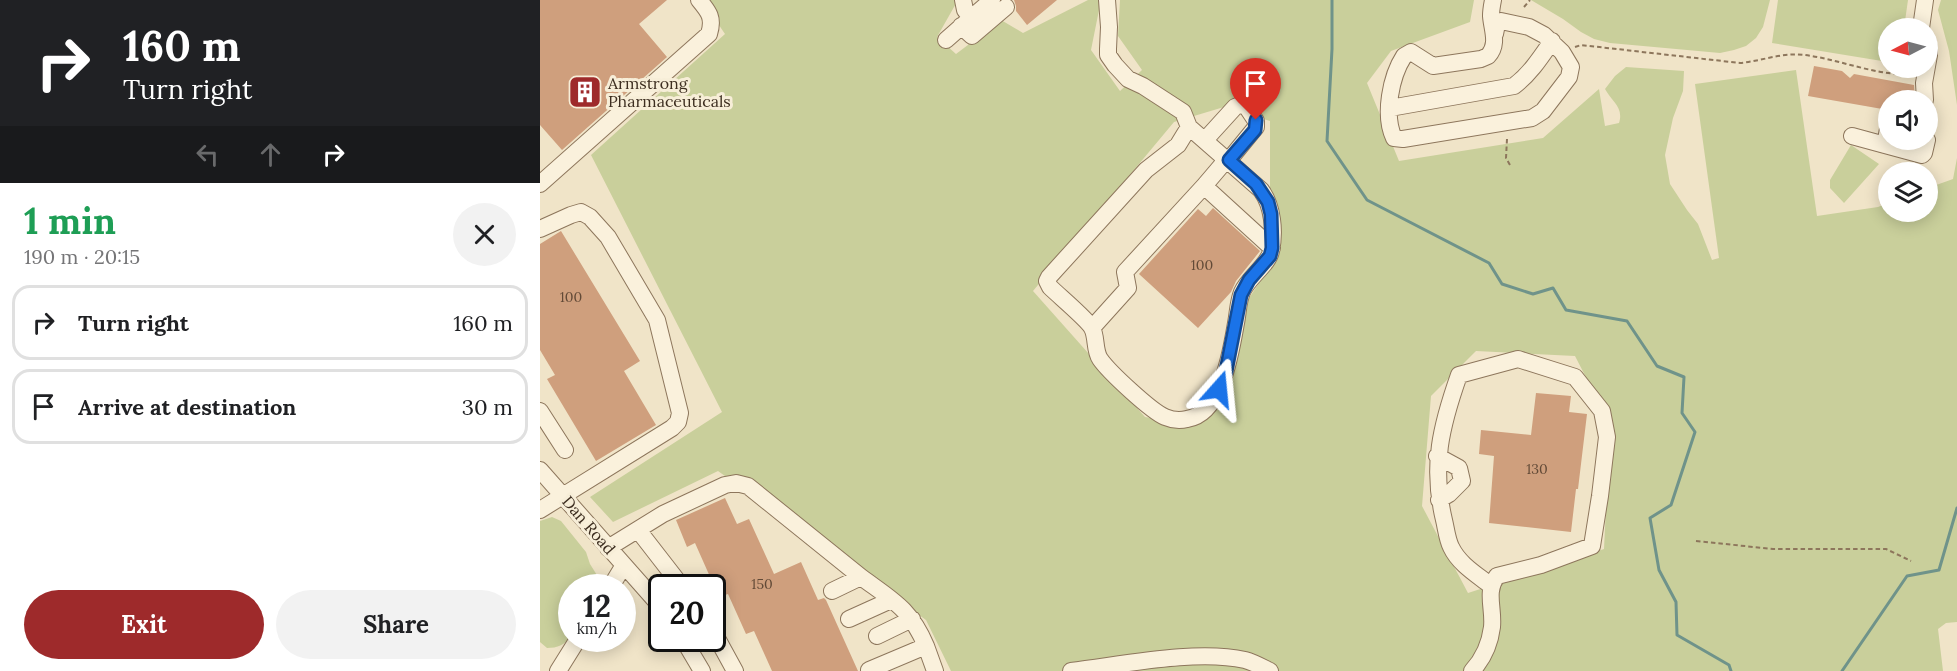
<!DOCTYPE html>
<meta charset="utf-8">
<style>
:root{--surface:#fff;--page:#f2f2f2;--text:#202124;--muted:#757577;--line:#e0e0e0;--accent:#9e2a2b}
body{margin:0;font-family:Lora,serif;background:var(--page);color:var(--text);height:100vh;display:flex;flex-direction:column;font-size:22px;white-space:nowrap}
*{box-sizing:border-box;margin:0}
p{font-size:20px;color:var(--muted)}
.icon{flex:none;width:33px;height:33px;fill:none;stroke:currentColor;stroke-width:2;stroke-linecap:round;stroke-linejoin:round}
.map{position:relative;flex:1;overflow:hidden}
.panel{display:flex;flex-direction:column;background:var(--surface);width:540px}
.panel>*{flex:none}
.banner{background:#202124;color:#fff;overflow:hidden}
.needle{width:39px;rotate:264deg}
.tools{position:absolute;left:1338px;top:18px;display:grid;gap:12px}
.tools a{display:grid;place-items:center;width:60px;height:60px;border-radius:50%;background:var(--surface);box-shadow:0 3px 15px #0003;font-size:30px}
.speed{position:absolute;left:18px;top:574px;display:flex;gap:12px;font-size:30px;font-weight:700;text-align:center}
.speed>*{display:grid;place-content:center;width:78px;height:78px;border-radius:50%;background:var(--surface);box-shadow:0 3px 15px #0003;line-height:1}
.speed small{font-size:15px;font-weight:400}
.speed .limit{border:3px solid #111;border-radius:9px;background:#fff;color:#111}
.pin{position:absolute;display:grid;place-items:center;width:51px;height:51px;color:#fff;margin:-62px -26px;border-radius:50% 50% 50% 0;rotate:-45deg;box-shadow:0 0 6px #0007}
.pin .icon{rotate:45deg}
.me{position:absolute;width:66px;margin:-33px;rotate:18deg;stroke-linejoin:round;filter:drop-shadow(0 0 4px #0008)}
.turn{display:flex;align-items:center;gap:21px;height:126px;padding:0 24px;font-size:27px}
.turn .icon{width:78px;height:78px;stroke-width:2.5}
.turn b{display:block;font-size:42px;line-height:51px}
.lanes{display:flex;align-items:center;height:57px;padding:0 24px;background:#0003;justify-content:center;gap:30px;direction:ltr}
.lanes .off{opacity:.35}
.round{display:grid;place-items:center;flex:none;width:63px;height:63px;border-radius:32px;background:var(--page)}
.head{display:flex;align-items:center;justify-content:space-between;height:102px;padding:0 24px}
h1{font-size:36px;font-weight:700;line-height:45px;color:#1e9e55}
.cta{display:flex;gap:12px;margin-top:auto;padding:12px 24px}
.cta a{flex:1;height:69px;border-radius:36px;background:var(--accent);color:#fff;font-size:24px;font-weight:700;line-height:69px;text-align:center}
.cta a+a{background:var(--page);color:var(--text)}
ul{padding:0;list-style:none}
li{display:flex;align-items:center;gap:18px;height:75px;margin:0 12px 9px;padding:0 12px;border:3px solid var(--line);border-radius:18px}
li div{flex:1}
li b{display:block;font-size:22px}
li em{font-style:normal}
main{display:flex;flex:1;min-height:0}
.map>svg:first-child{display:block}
.green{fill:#c9cf9b;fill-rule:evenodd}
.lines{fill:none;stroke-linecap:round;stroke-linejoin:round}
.stream{stroke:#6f938a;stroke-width:3}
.building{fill:#cf9f7d}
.minor-casing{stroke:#8d765c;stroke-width:18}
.path{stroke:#8d765c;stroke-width:2;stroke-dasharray:4.5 3;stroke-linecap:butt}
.minor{stroke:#faf1dc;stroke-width:16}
.route-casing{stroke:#114b97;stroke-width:15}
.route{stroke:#1a73e8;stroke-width:10}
.labels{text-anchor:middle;stroke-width:6;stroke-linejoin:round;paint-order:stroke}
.number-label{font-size:14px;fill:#624a37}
.poi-label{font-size:16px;fill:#3d2e20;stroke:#f7eed8;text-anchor:start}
.street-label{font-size:16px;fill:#3d2e20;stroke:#f7eed8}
</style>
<main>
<section class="panel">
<div class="banner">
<div class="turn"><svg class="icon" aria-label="right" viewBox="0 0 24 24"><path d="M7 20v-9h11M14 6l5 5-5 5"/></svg><div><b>160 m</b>Turn right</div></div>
<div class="lanes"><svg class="icon off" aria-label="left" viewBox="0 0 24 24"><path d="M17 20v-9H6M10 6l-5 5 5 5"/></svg><svg class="icon off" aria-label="ahead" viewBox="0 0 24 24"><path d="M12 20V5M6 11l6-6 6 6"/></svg><svg class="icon" aria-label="right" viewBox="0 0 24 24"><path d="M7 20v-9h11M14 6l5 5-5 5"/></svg></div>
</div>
<div class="head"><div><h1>1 min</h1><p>190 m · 20:15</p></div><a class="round"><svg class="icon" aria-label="close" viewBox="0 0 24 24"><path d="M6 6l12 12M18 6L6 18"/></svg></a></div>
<ul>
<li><svg class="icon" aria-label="right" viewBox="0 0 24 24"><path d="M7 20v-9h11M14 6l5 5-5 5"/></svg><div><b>Turn right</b></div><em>160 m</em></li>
<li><svg class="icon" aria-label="arrive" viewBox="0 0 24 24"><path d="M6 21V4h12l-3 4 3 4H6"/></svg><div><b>Arrive at destination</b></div><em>30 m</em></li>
</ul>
<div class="cta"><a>Exit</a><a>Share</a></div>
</section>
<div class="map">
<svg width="1417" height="671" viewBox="0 0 1417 671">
<rect width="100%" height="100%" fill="#f0e4c8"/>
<path class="green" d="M162 0H418L397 37 416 54 461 20 483 33 548 0H561L551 50 580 91 602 70 578 36 580 0H934L930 22 851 51 827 83 859 161 1003 138 1059 89 1065 126 1079 123C1084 107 1072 102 1065 89L1075 76 1086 67 1144 71 1143 91 1133 118 1125 155 1130 184 1147 210 1158 224 1172 260 1179 258 1155 84 1256 70 1277 216 1338 207 1348 203V212H1388V188L1413 179 1417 158V622L1406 623 1398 629 1403 671H411L386 620 178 471 73 522 50 497 182 412 51 155 185 34ZM684 107 730 121V267L709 298 700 346 653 425 605 417 493 291 634 122ZM936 351 1035 356 1070 424 1064 549 928 593 882 506 891 396Z
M991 0H1230L1223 27 1216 38 1206 46 1194 50 1180 53 1070 43 1054 39 1041 32 1023 19Z
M1238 0H1368L1364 28H1348V62L1232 43Z
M1401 0H1417V105L1409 51 1398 10Z
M1311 145 1339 164 1304 203 1290 188V180Z
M12 517 21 521 46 552 50 564 60 580 61 587 32 588 31 635C26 645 17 648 7 648L0 642V521Z"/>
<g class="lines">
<path class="stream" d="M792 0V49L787 141 827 200 949 263 962 284 993 294 1013 288 1026 310 1087 321 1117 366 1144 377 1142 413 1155 432 1131 505 1110 518 1119 570 1136 602 1137 635 1189 665 1191 671
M1302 671 1367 576 1399 570 1417 508"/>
</g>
<path class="building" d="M0 0H127L99 24 127 57 22 150 0 125Z
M474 0H517L487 25 476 11V6Z
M1274 66 1302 71 1310 78 1314 74 1374 85 1375 100H1348V110L1268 96Z
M673 208 720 251 696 281 691 292 658 328 599 274 658 209 666 216Z
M21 231 100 361 84 371 116 425 56 461 7 379 15 375 0 350V244Z
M996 393 1031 396 1029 412 1047 414 1038 489H1036L1031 532 949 523 954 456 939 454 941 430 991 435Z
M185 498 197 524 209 519 234 574 261 562 278 600 284 598 286 600 318 671H232L214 631 206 634 188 594 179 597 155 543 147 547 136 520Z"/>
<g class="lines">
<g class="minor-casing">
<path id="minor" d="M567 0 569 27 568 49V55L575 65 588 79 603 86 643 112 649 127 721 190C733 206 735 232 731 251 729 264 708 278 702 292 698 302 698 313 696 323 691 351 682 414 647 419 639 421 632 420 625 417 611 411 569 372 560 359 554 350 557 337 552 328 548 320 518 295 510 287L507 281 509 277 606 170 638 145 649 127
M953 0C952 5 951 11 951 16 952 30 959 44 948 56L941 59 893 66 871 52 864 56C851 76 843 115 854 138L863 139 992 118 1003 111 1029 77 1031 67 1022 52 1004 35 989 27 961 21 957 24 955 34
M431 18 452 0
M421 26 432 36 466 7
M1381 28 1385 0
M406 40 431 18 425 10 423 0
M1385 100 1384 83 1389 55 1388 44
M850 108 974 86C990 74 1001 57 1012 41
M1348 129 1345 145 1382 155 1384 153 1387 140
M1312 136 1345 145
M665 140 695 107 700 105 706 106 716 121V127L689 160
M687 159 664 186 732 248
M0 184 169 34C174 18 169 12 159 0
M0 229 31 215 41 212 50 217 68 237 117 320 140 413 138 422 132 428 0 510
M552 328 588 288 585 272 664 186
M0 411 25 450
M897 456 919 468 922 481 909 494 899 500
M0 470 122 608
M98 530 143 588
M68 548 123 514 185 485 196 483 208 486 321 577
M70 588 84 565
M292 591 321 577C352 600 370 608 386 646
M309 619 351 600
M172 629 195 671
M337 636 372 619
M143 639 162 671
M329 670 386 646 395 671
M18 671 38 639
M531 671C582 665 656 649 705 660 713 662 722 667 730 671
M932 671C943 659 950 643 952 627 954 608 945 592 957 576L1001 565 1052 546 1060 496 1067 437 1062 411 1035 377 978 359 919 375C901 426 891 466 904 520 906 528 907 539 911 547 919 564 936 574 950 585"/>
</g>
<path class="path" d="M984 7 990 0
M1035 47 1041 45 1200 63C1222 61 1243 52 1265 55 1296 59 1327 72 1358 74L1365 72 1369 68
M967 139 966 158 970 165
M1156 541 1233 549H1346L1371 561"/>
<use href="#minor" class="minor"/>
</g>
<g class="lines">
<g class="route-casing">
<path id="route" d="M679 389 686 371 701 295 709 280 730 256 732 248 731 214 728 202 716 184 689 160 715 130 716 120"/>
</g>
<use href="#route" class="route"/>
</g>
<defs>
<g id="building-square" transform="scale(1.725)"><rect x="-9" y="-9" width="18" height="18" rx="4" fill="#9e2a2b" stroke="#f7eed8"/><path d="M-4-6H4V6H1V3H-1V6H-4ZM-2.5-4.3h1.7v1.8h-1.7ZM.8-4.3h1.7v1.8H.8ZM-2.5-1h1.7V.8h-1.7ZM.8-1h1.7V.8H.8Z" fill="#fff"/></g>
</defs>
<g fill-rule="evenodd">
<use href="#building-square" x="45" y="92"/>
</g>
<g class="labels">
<g class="number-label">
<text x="662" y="270">100</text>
<text x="31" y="302">100</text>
<text x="997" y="474">130</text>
<text x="222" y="589">150</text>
</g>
<g class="poi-label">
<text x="68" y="89">Armstrong<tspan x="68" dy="18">Pharmaceuticals</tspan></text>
</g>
<g class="street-label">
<text transform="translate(49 525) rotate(49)" y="6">Dan Road</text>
</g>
</g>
</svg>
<div class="tools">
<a><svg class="needle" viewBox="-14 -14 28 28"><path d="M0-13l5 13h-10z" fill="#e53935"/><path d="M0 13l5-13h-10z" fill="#757577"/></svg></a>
<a><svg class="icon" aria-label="sound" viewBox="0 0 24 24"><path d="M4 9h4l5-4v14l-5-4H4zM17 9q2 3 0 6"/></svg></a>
<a><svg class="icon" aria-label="layers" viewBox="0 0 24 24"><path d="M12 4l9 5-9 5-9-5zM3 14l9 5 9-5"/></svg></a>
</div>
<div class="speed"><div>12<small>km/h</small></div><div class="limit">20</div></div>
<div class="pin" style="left:716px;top:120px;background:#d93025"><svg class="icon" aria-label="arrive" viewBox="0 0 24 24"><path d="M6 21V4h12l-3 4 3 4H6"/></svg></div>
<svg class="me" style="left:679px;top:389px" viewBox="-20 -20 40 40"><path d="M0-17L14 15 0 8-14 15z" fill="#1a73e8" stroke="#fff" stroke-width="4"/></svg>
</div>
</main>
